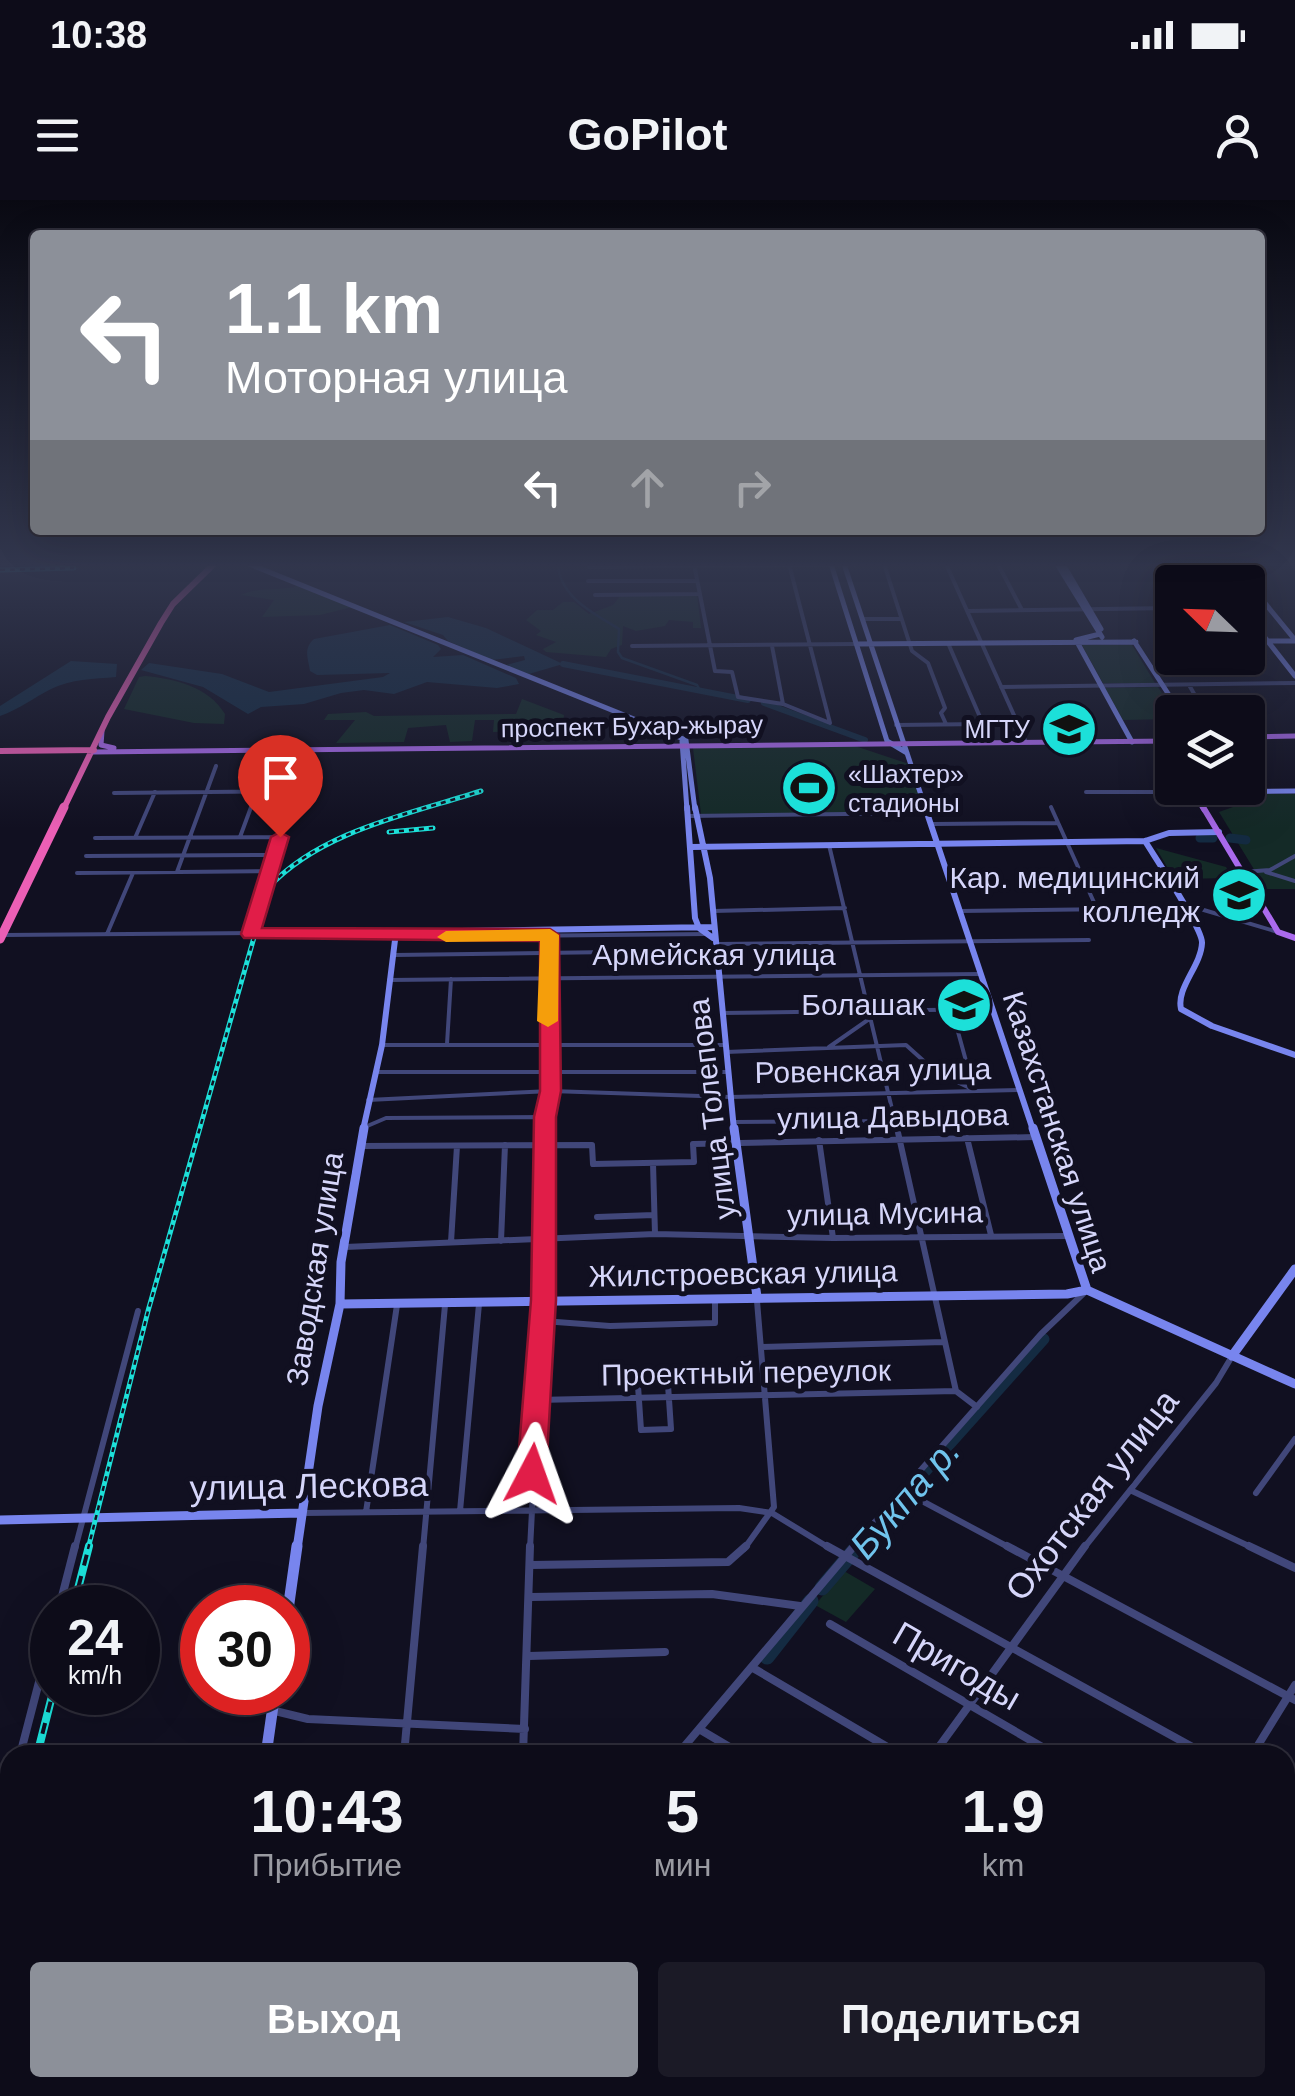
<!DOCTYPE html>
<html lang="ru">
<meta charset="utf-8">
<style>
:root{--surface:#0d0c19;--page:#1b1a26;--text:#f1f3f6;--muted:#9a9ba2;--line:#2d2c38;--accent:#8c9099}
body{margin:0;font-family:Arial,sans-serif;background:var(--page);color:var(--text);height:100vh;display:flex;flex-direction:column;font-size:38px;white-space:nowrap}
*{box-sizing:border-box;margin:0}
p{font-size:32px;color:var(--muted)}
.icon{flex:none;width:55px;height:55px;fill:none;stroke:currentColor;stroke-width:2;stroke-linecap:round;stroke-linejoin:round}
.map{position:relative;flex:1;overflow:hidden}
.panel{position:absolute;left:0px;top:1545px;width:1295px;height:352px;display:flex;flex-direction:column;background:var(--surface);border-radius:30px 30px 0 0;box-shadow:0 10px 40px #0002,0 0 0 2px var(--line)}
.panel>*{flex:none}
.top-card{position:absolute;left:30px;top:30px;width:1235px;height:305px;border-radius:10px;box-shadow:0 10px 40px #0002,0 0 0 2px var(--line);background:#8c9099;color:#fff;overflow:hidden}
.needle{width:65px;rotate:293deg}
.buttons{position:absolute;left:1155px;top:365px;display:grid;gap:20px}
.buttons a{display:grid;place-items:center;width:110px;height:110px;border-radius:10px;background:var(--surface);box-shadow:0 10px 40px #0002,0 0 0 2px var(--line);font-size:50px}
.speed{position:absolute;left:30px;top:1385px;display:flex;gap:20px;font-size:50px;font-weight:700;text-align:center}
.speed>*{display:grid;place-content:center;width:130px;height:130px;border-radius:50%;background:var(--surface);box-shadow:0 10px 40px #0002,0 0 0 2px var(--line);line-height:1}
.speed small{font-size:25px;font-weight:400}
.speed .limit{border:15px solid #d22;background:#fff;color:#111}
.pin{position:absolute;display:grid;place-items:center;width:85px;height:85px;color:#fff;margin:-102px -42px;border-radius:50% 50% 50% 0;rotate:-45deg;box-shadow:0 0 10px #0007}
.pin .icon{rotate:45deg}
.me{position:absolute;width:110px;margin:-55px;rotate:4deg;stroke-linejoin:round;filter:drop-shadow(0 0 8px #0008)}
.turn{display:flex;align-items:center;gap:35px;height:210px;padding:0 30px;font-size:45px}
.turn .icon{width:130px;height:130px;stroke-width:2.5}
.turn b{display:block;font-size:70px;line-height:85px}
.lanes{display:flex;align-items:center;height:95px;padding:0 30px;background:#0003;justify-content:center;gap:50px;direction:ltr}
.lanes .off{opacity:.35}
.eta{display:flex;justify-content:space-evenly;align-items:center;height:170px;text-align:center}
.eta b{font-size:60px;font-weight:800;line-height:70px}
.action{display:flex;gap:20px;margin-top:auto;padding:20px 30px}
.action a{flex:1;height:115px;border-radius:10px;background:var(--accent);color:#fff;font-size:40px;font-weight:800;line-height:115px;text-align:center}
.action a+a{background:var(--page);color:var(--text)}
.status{display:flex;justify-content:space-between;align-items:center;height:70px;padding:0 50px;background:var(--surface);direction:ltr}
.status svg{height:28px;fill:currentColor}
header{display:flex;justify-content:space-between;align-items:center;height:130px;padding:0 30px;background:var(--surface);font-size:45px;font-weight:800}
.map>svg:first-child{display:block}
.green{fill:#142a27}
.water{fill:#142b42}
.lines{fill:none;stroke-linecap:round;stroke-linejoin:round}
.stream{stroke:#142b42;stroke-width:2.5}
.river-far3{stroke:#142b42;stroke-width:6}
.river-far2{stroke:#142b42;stroke-width:9}
.river-far1{stroke:#142b42;stroke-width:11}
.river{stroke:#142b42;stroke-width:15}
.street-far2{stroke:#41477a;stroke-width:4}
.street-far1{stroke:#41477a;stroke-width:6}
.street{stroke:#41477a;stroke-width:8}
.secondary-far3{stroke:#7885ee;stroke-width:5}
.secondary-far2{stroke:#7885ee;stroke-width:6}
.secondary-far1{stroke:#7885ee;stroke-width:9}
.secondary{stroke:#7885ee;stroke-width:11}
.primary-far1{stroke:#aa6aed;stroke-width:5}
.primary{stroke:#aa6aed;stroke-width:6}
.highway-far1{stroke:#eb5fb5;stroke-width:6}
.highway{stroke:#eb5fb5;stroke-width:9}
.rail-far1-casing{stroke:#1ce0d9;stroke-width:5}
.rail-casing{stroke:#1ce0d9;stroke-width:8}
.rail-far1{stroke:#111021;stroke-width:2.5;stroke-dasharray:5;stroke-linecap:butt}
.rail{stroke:#111021;stroke-width:4;stroke-dasharray:11;stroke-linecap:butt}
.route{fill:#e11d48;stroke:#92132f;stroke-width:2.5}
.slow{fill:#f59e0b}
.labels{text-anchor:middle;stroke-width:10;stroke-linejoin:round;paint-order:stroke}
.far-street-label{font-size:25px;fill:#d6d6fa;stroke:#111021}
.far-poi-label{font-size:25px;fill:#d6d6fa;stroke:#111021;text-anchor:end}
.poi-label{font-size:30px;fill:#d6d6fa;stroke:#111021;text-anchor:end}
.street-label{font-size:30px;fill:#d6d6fa;stroke:#111021}
.near-street-label{font-size:35px;fill:#d6d6fa;stroke:#111021}
.near-water-label{font-size:38px;font-style:italic;fill:#70c4ed;stroke:#111021}
</style>
<div class="status"><b>10:38</b><svg viewBox="0 0 49 12"><path d="M0 12V9h3v3zM5 12V6h3v6zM10 12V3h3v9zM15 12V0h3v12zM26 1h20v11H26zM47 4h2v5h-2z"/></svg></div>
<header><svg class="icon" aria-label="menu" viewBox="0 0 24 24"><path d="M4 6h16M4 12h16M4 18h16"/></svg>GoPilot<svg class="icon" aria-label="person" viewBox="0 0 24 24"><circle cx="12" cy="8" r="4"/><path d="M4 21q1-7 8-7t8 7"/></svg></header>
<div class="map">
<svg width="1295" height="1896" viewBox="0 0 1295 1896">
<rect width="100%" height="100%" fill="#111021"/>
<path class="green" d="M298 386 352 407 320 415 262 417 274 400 241 395C254 387 280 391 298 386Z
M621 395H697L701 428H693V422L669 420 665 426 636 431 623 426 622 445 611 449 606 457 546 452 543 449 556 442 536 435 541 431 526 420 537 410H553L563 402H574L589 414 613 405Z
M1082 445H1132L1155 483H1103Z
M145 476C175 479 208 486 225 514L224 524 194 523 124 509 139 477Z
M1158 487 1174 512 1172 519 1123 520 1105 488Z
M522 499 564 515 562 530 493 532 494 520H475L472 541 450 542 446 525 408 528 404 542 336 543 355 520H324L328 514 366 512 374 516 516 514Z
M852 545 912 565 927 612 701 614 693 548Z
M1225 594H1295V689H1266L1219 612 1233 607Z
M1156 648 1226 667 1233 678 1174 679Z
M844 1371 875 1389 846 1422 815 1405Z"/>
<path class="water" d="M448 417 486 428 563 464 529 474 506 465 525 460 524 456 492 460 448 441 443 435 404 422Z
M390 425 438 445 441 449 433 457 463 455 516 478 519 484 497 488 427 482 394 494 364 490 341 493 304 504 261 507 248 514 203 487 141 470 149 463 222 474 269 492 383 477 390 473 317 475 310 471C308 458 303 449 314 439Z
M71 461 117 464 116 477C94 479 71 479 51 489 33 498 20 509 0 516V506Z"/>
<g class="lines">
<path class="stream" d="M558 364C560 398 594 413 619 429L618 452 622 458 697 485 701 492"/>
<path class="river-far3" d="M563 464 748 500
M764 503 865 540"/>
<path class="river-far2" d="M1200 638H1213
M1230 638 1246 640"/>
<path class="river-far1" d="M856 1349 1044 1139"/>
<path class="river" d="M822 1388 858 1346
M767 1457 811 1401"/>
<path class="street-far2" d="M694 364 715 471 732 472 738 497 783 504 830 523 789 364
M884 364 912 451 928 463 945 508 941 513 946 524
M946 364 1026 542
M998 364 1022 410
M589 367 880 364
M588 381H697
M595 395 698 394
M1248 408H1269
M968 411 1172 408
M862 419H901
M632 446 856 444
M772 446 783 504
M1189 485 1196 497
M1001 487 1295 483
M896 525 983 524 948 443
M1086 592H1193
M114 593 294 591
M1051 607 1097 709
M688 616 930 613
M933 624 1058 623
M240 637 257 591
M95 638 280 637
M135 638 155 592
M829 645 897 930
M86 656 275 655
M177 672 216 566
M1243 672 1270 670 1295 656
M1266 672 1295 681
M77 673 269 671
M713 711 845 708
M960 711 1197 708 1278 732
M107 734 133 673
M250 734 306 547
M4 735 396 732
M395 737 707 734
M717 744 1089 740
M394 755 681 751
M389 780 981 774
M722 813 993 809
M447 844 451 779
M382 845H725
M829 847 872 817
M726 852 906 845 936 872 974 890 952 810
M376 872H727
M368 900 551 891 730 897 1019 890
M735 922 895 921
M365 927 386 918 545 917
M545 930 551 891 549 735"/>
<path class="street-far1" d="M897 928 956 1191 977 1207
M967 938 991 1035
M819 940 833 1038
M361 946 592 945 593 964 694 962 693 944 1035 937
M653 963 655 1034
M597 1017 654 1015
M501 1041 505 945
M451 1042 457 946
M345 1047 655 1034 833 1038 1066 1036
M543 1121 610 1126 715 1123V1101
M762 1147 944 1142
M667 1170 671 1229 641 1230 637 1171Z
M537 1200 956 1191
M1130 1290 1255 1349
M1256 1293 1295 1239
M909 1294 1012 1349
M460 1311 479 1104
M366 1312 397 1105
M303 1313 739 1308 772 1313 831 1349
M75 1349 138 1111
M423 1349 445 1105
M530 1349 543 1100 545 928
M744 1349 774 1307 757 1101
M851 1349 1041 1134 1085 1092
M1083 1349 1216 1183 1231 1158"/>
<path class="street" d="M827 1346 1207 1555
M1007 1346 1295 1500
M1249 1346 1295 1368
M531 1365 728 1362 746 1346
M531 1397 712 1394 800 1406
M59 1408 75 1346
M830 1424 1056 1555
M529 1456 665 1452
M753 1468 901 1555
M275 1511 308 1519 525 1529
M699 1529 743 1555
M20 1555 52 1432
M404 1555 423 1346
M523 1555 530 1346
M677 1555 854 1346
M933 1555 1085 1346
M1252 1555 1295 1485
M10 1592 0 1627 10 1626
M1285 1598 1295 1604
M1285 1686 1295 1692
M1285 1879 1295 1859
M539 1888 560 1896
M690 1888 712 1896
M1021 1888 1033 1896
M1273 1888 1287 1896
M328 1896 333 1888
M420 1896 424 1888
M490 1896 494 1888
M610 1896 614 1888
M731 1896 734 1888
M1051 1896 1056 1888"/>
<path class="secondary-far3" d="M249 364 686 540 695 610
M831 364 887 541 907 553
M844 364 926 610
M1057 364 1102 437
M1063 364 1101 429
M1233 364 1295 440
M1209 367H1235
M1210 368 1221 382
M1248 416 1295 476
M1100 434 1076 440 1132 542
M1134 441 1180 512
M1267 441H1295
M856 444 1136 442
M682 541 687 610
M1194 592 1295 591"/>
<path class="secondary-far2" d="M687 607 695 718 699 728 713 738
M695 607 710 678 734 930
M925 607 1033 930
M1145 641C1156 659 1203 729 1202 743 1201 766 1176 788 1181 809L1212 826 1295 855
M691 647 1145 641 1169 633 1219 632
M363 930 382 845 396 732 713 727"/>
<path class="secondary-far1" d="M734 928 757 1097
M1033 928 1087 1090
M1087 1090 1295 1184
M340 1104 1067 1094 1087 1090
M1232 1156 1295 1069
M0 1320 302 1313
M297 1349 318 1206 340 1104 341 1062 364 928"/>
<path class="secondary" d="M288 1410 297 1346
M266 1555 275 1492
M111 1888 117 1896"/>
<path class="primary-far1" d="M102 531 101 545 114 548
M1248 537 1295 536
M1164 542 1172 555
M93 552 1172 541
M1191 588 1204 610"/>
<path class="primary" d="M1203 607 1278 732 1295 738"/>
<path class="highway-far1" d="M0 551 94 550
M63 610 108 517 161 423 173 404 214 364"/>
<path class="highway" d="M0 739 64 607"/>
<g class="rail-far1-casing">
<path id="rail-far1" d="M0 370 74 368
M389 632 433 628
M88 1349 148 1111 268 688C320 631 410 614 481 591"/>
</g>
<g class="rail-casing">
<path id="rail" d="M73 1408 89 1346
M37 1555 53 1492
M0 1655 10 1636"/>
</g>
<use href="#rail-far1" class="rail-far1"/>
<use href="#rail" class="rail"/>
</g>
<linearGradient id="sky" x2="0" y2="1"><stop stop-color="#090912"/><stop offset="0.58" stop-color="#32374e"/><stop offset="1" stop-color="#32374e" stop-opacity="0"/></linearGradient>
<rect width="1295" height="629" fill="url(#sky)"/>
<path class="route" d="M280 632 289 637 262 728 550 729 559 735 561 891 556 917V1100L546 1274 541 1281H522L517 1274 531 1100 534 917 540 891V741L244 738 241 734 271 637Z"/>
<path class="slow" d="M550 729 559 735 558 821 548 827 537 821 540 741 446 742 437 737 446 731Z"/>
<defs>
<g id="university-disc" transform="scale(2.875)"><circle r="9.5" fill="#1ce0d9" stroke="#111021"/><path d="M0-5L7-2L0 1L-7-2ZM-4 1L0 2.5L4 1V4Q0 6-4 4Z" fill="#111"/></g>
<g id="stadium-disc" transform="scale(2.875)"><circle r="9.5" fill="#1ce0d9" stroke="#111021"/><path d="M0-5a6.5 5 0 1 0 0 10a6.5 5 0 1 0 0-10ZM-3.5-1.8h7v3.6h-7Z" fill="#111"/></g>
</defs>
<g fill-rule="evenodd">
<use href="#university-disc" x="1069" y="529"/>
<use href="#stadium-disc" x="809" y="588"/>
<use href="#university-disc" x="1239" y="695"/>
<use href="#university-disc" x="964" y="805"/>
</g>
<g class="labels">
<g class="far-street-label">
<text transform="translate(632 526) rotate(-1)" y="9">проспект Бухар-жырау</text>
</g>
<g class="far-poi-label">
<text x="1030" y="538">МГТУ</text>
<text x="848" y="583" text-anchor="start">«Шахтер»<tspan x="848" dy="29">стадионы</tspan></text>
</g>
<g class="poi-label">
<text x="1200" y="688">Кар. медицинский<tspan x="1200" dy="34">колледж</tspan></text>
<text x="925" y="815">Болашак</text>
</g>
<g class="street-label">
<text x="714" y="765">Армейская улица</text>
<text transform="translate(873 871) rotate(-1)" y="10">Ровенская улица</text>
<text transform="translate(712 909) rotate(-97)" y="10">улица Толепова</text>
<text transform="translate(893 917) rotate(-1)" y="10">улица Давыдова</text>
<text transform="translate(1057 932) rotate(72)" y="10">Казахстанская улица</text>
<text transform="translate(885 1014) rotate(-1)" y="10">улица Мусина</text>
<text transform="translate(315 1069) rotate(-81)" y="10">Заводская улица</text>
<text transform="translate(743 1074) rotate(-1)" y="10">Жилстроевская улица</text>
<text transform="translate(746 1173) rotate(-1)" y="10">Проектный переулок</text>
</g>
<g class="near-street-label">
<text transform="translate(309 1286) rotate(-1)" y="12">улица Лескова</text>
<text transform="translate(1092 1295) rotate(-52)" y="12">Охотская улица</text>
<text transform="translate(957 1466) rotate(30)" y="12">Пригоды</text>
</g>
<g class="near-water-label">
<text transform="translate(905 1298) rotate(-49)" y="13">Букпа р.</text>
</g>
</g>
</svg>
<div class="buttons">
<a><svg class="needle" viewBox="-14 -14 28 28"><path d="M0-13l5 13h-10z" fill="#e53935"/><path d="M0 13l5-13h-10z" fill="#9a9ba2"/></svg></a>
<a><svg class="icon" aria-label="layers" viewBox="0 0 24 24"><path d="M12 4l9 5-9 5-9-5zM3 14l9 5 9-5"/></svg></a>
</div>
<div class="speed"><div>24<small>km/h</small></div><div class="limit">30</div></div>
<div class="pin" style="left:280px;top:637px;background:#d93025"><svg class="icon" aria-label="arrive" viewBox="0 0 24 24"><path d="M6 21V4h12l-3 4 3 4H6"/></svg></div>
<svg class="me" style="left:532px;top:1274px" viewBox="-20 -20 40 40"><path d="M0-17L14 15 0 8-14 15z" fill="#e11d48" stroke="#fff" stroke-width="4"/></svg>
<div class="top-card">
<div class="turn"><svg class="icon" aria-label="left" viewBox="0 0 24 24"><path d="M17 20v-9H6M10 6l-5 5 5 5"/></svg><div><b>1.1 km</b>Моторная улица</div></div>
<div class="lanes"><svg class="icon" aria-label="left" viewBox="0 0 24 24"><path d="M17 20v-9H6M10 6l-5 5 5 5"/></svg><svg class="icon off" aria-label="ahead" viewBox="0 0 24 24"><path d="M12 20V5M6 11l6-6 6 6"/></svg><svg class="icon off" aria-label="right" viewBox="0 0 24 24"><path d="M7 20v-9h11M14 6l5 5-5 5"/></svg></div>
</div>
<section class="panel">
<div class="eta">
<div><b>10:43</b><p>Прибытие</p></div>
<div><b>5</b><p>мин</p></div>
<div><b>1.9</b><p>km</p></div>
</div>
<div class="action"><a>Выход</a><a>Поделиться</a></div>
</section>
</div>
